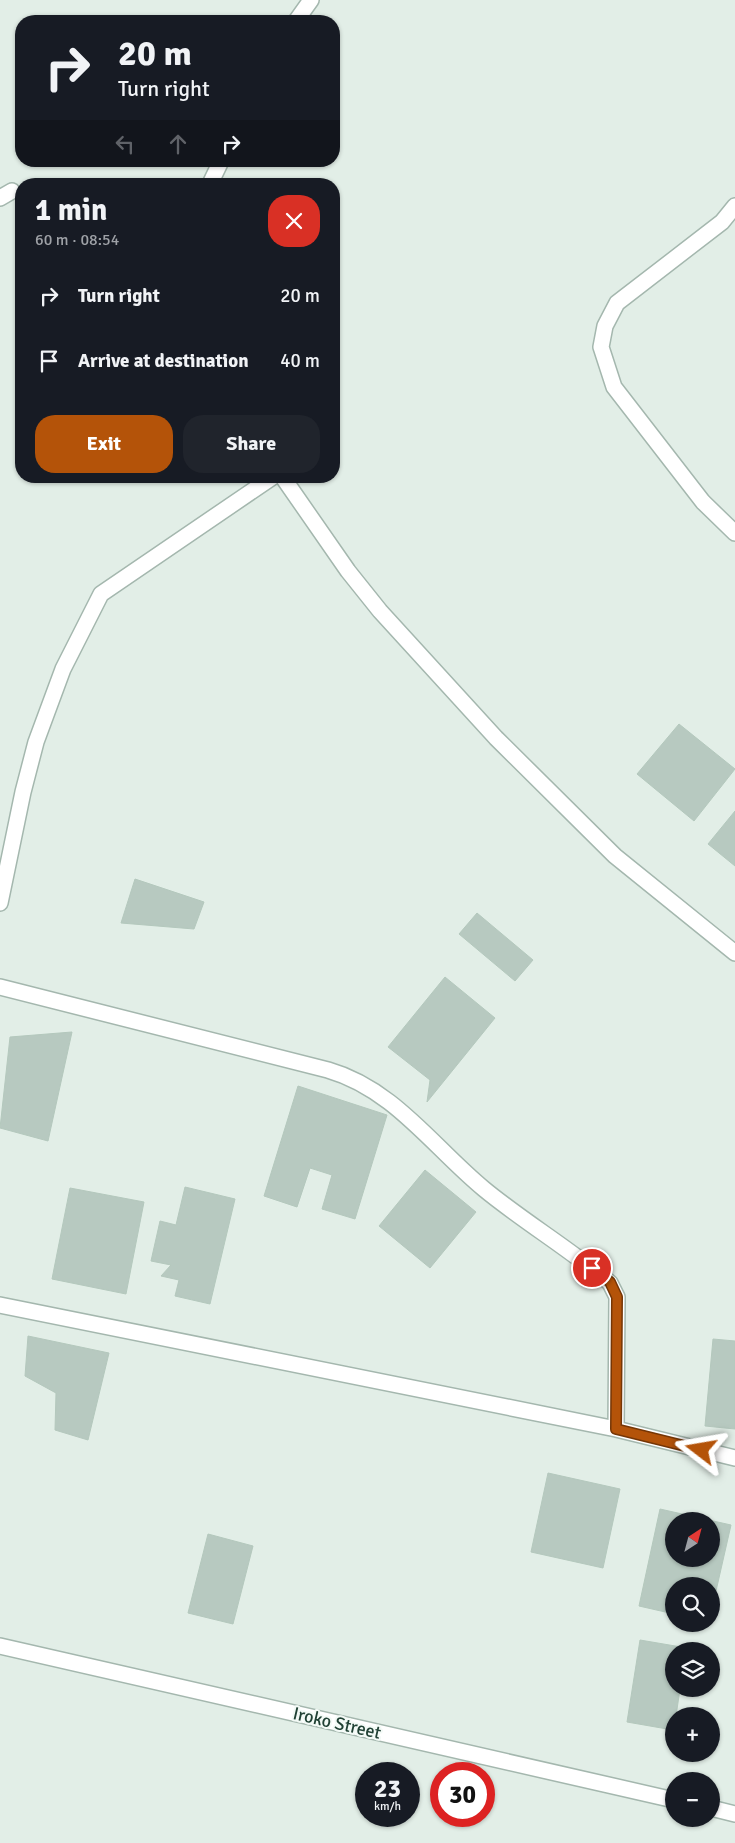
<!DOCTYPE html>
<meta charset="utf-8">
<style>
:root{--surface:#171b24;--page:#20242c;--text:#f1f3f6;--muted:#9ea1a6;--accent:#b45309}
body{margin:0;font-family:Signika,sans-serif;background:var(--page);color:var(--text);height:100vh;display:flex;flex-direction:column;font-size:19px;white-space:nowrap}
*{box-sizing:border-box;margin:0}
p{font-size:16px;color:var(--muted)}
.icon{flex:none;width:28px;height:28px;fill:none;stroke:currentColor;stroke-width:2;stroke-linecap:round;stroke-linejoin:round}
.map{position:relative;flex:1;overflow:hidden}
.panel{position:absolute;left:15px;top:178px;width:325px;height:305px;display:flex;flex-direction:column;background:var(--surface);border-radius:20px;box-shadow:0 1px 4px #0004}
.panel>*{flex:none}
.guide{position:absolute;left:15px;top:15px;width:325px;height:152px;border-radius:20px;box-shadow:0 1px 4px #0004;background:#171b24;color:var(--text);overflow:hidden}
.needle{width:32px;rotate:36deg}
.controls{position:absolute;left:665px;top:1512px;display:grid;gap:10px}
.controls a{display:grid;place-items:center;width:55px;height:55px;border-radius:50%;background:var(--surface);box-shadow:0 1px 4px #0004;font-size:25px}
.speed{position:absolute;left:355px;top:1762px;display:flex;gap:10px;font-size:25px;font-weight:700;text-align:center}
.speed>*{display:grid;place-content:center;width:65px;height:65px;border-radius:50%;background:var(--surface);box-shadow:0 1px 4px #0004;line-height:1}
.speed small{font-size:12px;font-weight:400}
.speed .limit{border:8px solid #d22;background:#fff;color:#111}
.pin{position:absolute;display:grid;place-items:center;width:42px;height:42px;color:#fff;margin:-21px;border:2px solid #fff;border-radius:50%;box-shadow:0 1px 5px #0007}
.me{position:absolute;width:55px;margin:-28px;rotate:284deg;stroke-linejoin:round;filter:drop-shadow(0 0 4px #0008)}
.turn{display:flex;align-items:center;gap:18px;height:105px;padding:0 20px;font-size:22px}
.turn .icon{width:65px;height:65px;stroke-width:2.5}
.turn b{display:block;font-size:35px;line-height:42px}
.lanes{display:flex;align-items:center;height:48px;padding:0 20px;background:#0003;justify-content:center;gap:25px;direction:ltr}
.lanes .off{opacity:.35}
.round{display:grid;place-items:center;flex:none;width:52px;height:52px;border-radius:20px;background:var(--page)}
.overview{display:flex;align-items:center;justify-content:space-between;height:85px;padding:0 20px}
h1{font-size:30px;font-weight:800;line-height:38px}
.action{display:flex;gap:10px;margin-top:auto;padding:10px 20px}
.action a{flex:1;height:58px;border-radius:20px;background:var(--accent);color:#fff;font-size:20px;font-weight:800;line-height:58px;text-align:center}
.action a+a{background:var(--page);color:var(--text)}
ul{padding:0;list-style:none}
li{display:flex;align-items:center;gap:15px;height:65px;padding:0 20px}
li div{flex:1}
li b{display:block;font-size:19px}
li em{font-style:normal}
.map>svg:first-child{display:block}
.building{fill:#b7c9c0;stroke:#b4c8bd;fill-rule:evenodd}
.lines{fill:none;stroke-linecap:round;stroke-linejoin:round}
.minor-casing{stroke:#a4b7ae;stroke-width:18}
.minor{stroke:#fff;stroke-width:15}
.route-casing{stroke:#753606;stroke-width:12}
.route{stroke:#b45309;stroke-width:9}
.labels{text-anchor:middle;stroke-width:4;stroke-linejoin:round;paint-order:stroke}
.street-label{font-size:18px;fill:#204134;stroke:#f3faf6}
</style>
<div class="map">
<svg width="735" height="1843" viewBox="0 0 735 1843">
<rect width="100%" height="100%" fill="#e2eee7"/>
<path class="building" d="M679 724 735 769 694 821 637 774Z
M735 811V866L708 844Z
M135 879 204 902 194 929 121 923Z
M477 913 533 960 515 981 459 934Z
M445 977 495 1018 427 1102 430 1080 388 1047Z
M72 1032 48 1141 0 1128 10 1037Z
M298 1086 387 1115 355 1219 322 1209 332 1175 310 1168 297 1207 264 1196Z
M425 1170 476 1212 430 1268 379 1226Z
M185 1187 235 1199 210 1304 175 1296 179 1280 161 1276 171 1265 151 1261 160 1221 176 1225Z
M70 1188 144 1202 126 1294 52 1279Z
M28 1336 109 1353 88 1440 55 1430 56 1393 25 1376Z
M713 1339 735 1341V1429L705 1426Z
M548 1473 620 1489 603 1568 531 1552Z
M660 1509 731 1525 711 1613V1586H674V1614L639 1606ZM674 1521H711V1559H674Z
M208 1534 253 1546 233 1624 188 1613Z
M640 1640 687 1648V1651H674V1689H680L676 1716H674L673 1730 627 1722Z"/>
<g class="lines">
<g class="minor-casing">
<path id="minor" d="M296 21 311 0
M210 184 221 161
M0 198 12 191
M735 206 722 222 617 303 605 326 601 347 614 387 703 502 735 533
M282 476 348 571 380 611 496 738 615 856 735 953
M0 903 23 792 36 742 63 669 101 594 274 476
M0 987 328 1070C394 1089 433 1147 484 1189 524 1222 570 1249 610 1283L617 1297 616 1429
M0 1305 616 1429 735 1458
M0 1646 674 1800
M711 1808 735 1814"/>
</g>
<use href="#minor" class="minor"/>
</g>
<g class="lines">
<g class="route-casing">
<path id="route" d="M592 1268 610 1282 617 1297 616 1429 701 1450"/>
</g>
<use href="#route" class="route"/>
</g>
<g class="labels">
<g class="street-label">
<text transform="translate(337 1723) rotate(13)" y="6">Iroko Street</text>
</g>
</g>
</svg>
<div class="controls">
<a><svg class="needle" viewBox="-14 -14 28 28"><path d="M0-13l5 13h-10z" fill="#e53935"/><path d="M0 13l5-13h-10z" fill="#9ea1a6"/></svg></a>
<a><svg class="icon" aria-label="search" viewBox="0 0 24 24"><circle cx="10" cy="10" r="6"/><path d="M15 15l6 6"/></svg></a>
<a><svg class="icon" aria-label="layers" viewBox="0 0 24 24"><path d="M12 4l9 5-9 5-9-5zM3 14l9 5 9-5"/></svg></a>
<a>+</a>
<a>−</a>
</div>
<div class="speed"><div>23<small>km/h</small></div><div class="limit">30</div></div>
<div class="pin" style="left:592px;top:1268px;background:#d93025"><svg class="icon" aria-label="arrive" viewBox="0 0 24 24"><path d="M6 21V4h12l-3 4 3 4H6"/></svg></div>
<svg class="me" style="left:701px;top:1450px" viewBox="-20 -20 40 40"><path d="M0-17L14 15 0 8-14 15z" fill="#b45309" stroke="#fff" stroke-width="4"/></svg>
<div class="guide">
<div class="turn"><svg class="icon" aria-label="right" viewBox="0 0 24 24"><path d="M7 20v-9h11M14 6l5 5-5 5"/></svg><div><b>20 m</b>Turn right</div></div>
<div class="lanes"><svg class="icon off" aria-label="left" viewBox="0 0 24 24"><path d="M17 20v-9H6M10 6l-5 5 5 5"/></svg><svg class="icon off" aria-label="ahead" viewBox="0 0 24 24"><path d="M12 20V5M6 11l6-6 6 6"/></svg><svg class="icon" aria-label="right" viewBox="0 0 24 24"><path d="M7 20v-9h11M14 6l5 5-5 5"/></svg></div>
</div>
<section class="panel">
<div class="overview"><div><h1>1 min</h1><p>60 m · 08:54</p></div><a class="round" style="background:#d93025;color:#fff"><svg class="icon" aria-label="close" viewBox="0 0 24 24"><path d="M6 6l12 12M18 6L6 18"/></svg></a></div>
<ul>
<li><svg class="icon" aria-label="right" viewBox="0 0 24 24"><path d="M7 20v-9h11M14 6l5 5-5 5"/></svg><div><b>Turn right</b></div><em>20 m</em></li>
<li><svg class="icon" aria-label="arrive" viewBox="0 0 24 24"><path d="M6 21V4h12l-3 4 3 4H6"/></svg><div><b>Arrive at destination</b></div><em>40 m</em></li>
</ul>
<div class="action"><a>Exit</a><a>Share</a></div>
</section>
</div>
